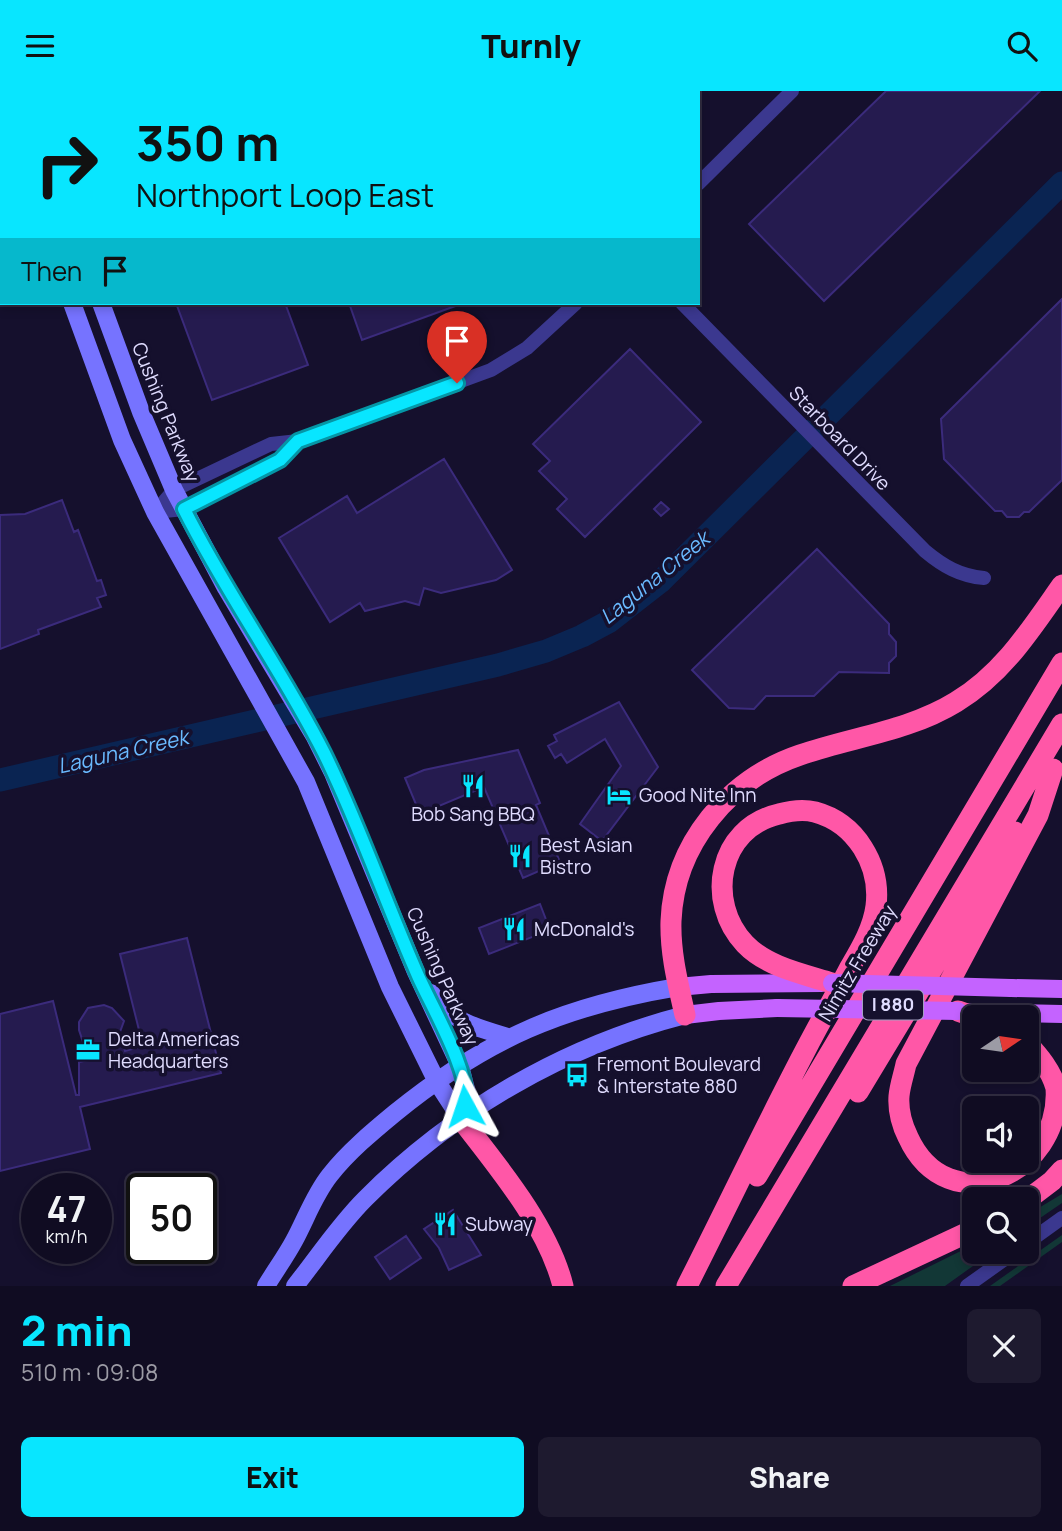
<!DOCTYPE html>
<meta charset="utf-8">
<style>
:root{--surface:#100c22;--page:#1e1a2f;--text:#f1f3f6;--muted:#9c9ba5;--line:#302c40;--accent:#08e6ff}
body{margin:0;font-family:Manrope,sans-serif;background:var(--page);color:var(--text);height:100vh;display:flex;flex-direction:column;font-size:26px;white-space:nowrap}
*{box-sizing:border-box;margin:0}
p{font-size:23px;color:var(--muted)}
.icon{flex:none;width:38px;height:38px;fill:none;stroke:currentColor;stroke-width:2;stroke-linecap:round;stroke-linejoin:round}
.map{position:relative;height:1195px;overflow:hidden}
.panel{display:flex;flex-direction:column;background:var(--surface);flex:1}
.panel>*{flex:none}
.guide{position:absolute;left:0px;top:0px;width:700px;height:214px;box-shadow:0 4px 10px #0003,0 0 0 2px var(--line);background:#08e6ff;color:#111;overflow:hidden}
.needle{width:46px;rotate:77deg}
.fabs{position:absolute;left:962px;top:914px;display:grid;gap:14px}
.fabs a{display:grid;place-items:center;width:77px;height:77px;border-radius:10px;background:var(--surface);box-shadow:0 4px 10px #0003,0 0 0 2px var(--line);font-size:35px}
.speed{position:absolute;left:21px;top:1082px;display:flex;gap:14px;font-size:35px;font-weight:700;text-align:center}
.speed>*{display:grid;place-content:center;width:91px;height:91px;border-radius:50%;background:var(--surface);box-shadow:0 4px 10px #0003,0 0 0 2px var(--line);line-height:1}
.speed small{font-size:18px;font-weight:400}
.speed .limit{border:4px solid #111;border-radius:10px;background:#fff;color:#111}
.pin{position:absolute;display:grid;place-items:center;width:60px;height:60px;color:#fff;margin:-72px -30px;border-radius:50% 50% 50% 0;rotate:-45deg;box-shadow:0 0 7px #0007}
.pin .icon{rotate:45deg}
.me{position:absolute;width:77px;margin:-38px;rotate:355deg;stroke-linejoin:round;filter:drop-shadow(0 0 5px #0008)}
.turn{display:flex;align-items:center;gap:24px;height:147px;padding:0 21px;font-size:32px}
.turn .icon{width:91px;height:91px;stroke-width:2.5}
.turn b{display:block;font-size:49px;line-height:60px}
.then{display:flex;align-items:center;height:66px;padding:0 21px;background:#0003;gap:14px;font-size:26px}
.round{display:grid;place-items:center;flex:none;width:74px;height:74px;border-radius:10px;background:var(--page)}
.overview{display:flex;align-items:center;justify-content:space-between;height:119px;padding:0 21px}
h1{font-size:42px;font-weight:800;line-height:52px;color:var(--accent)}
.button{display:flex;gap:14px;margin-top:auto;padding:14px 21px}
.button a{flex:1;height:80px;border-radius:10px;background:var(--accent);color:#111;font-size:28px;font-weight:800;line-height:80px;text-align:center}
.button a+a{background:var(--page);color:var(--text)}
header{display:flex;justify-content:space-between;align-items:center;height:91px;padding:0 21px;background:var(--accent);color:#111;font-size:32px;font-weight:800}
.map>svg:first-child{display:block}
.green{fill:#123736}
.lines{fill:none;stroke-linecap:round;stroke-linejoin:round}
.river{stroke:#0a2452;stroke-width:23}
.building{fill:#251b4f;stroke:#3b2b7c;stroke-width:2}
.street{stroke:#3b388f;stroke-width:14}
.secondary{stroke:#7673ff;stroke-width:18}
.primary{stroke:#c463ff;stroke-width:18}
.highway{stroke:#ff57a7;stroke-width:21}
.primary-bridge{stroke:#c463ff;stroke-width:18}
.route-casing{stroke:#0596a6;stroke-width:18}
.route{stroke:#08e6ff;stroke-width:12}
.labels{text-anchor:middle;stroke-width:7;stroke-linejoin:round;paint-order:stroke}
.shield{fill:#15102d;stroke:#a39fc0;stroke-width:2}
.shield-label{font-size:18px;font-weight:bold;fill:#e0dcff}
.street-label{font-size:19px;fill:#e0dcff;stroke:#15102d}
.poi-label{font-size:19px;fill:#e0dcff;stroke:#15102d;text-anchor:start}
.water-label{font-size:21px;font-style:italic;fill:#6abaff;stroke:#15102d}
</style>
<header><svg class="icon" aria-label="menu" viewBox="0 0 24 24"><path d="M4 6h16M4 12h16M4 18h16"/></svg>Turnly<svg class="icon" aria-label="search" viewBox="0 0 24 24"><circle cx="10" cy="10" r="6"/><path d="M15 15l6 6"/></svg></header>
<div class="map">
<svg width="1062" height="1195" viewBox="0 0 1062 1195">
<rect width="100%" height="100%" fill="#15102d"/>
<path class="green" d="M1062 1103V1112L1027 1136V1124Z
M1062 1144V1151L1000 1195H990Z
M975 1153V1160H994L945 1195H890Z"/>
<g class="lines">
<path class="river" d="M0 689 498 574 546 560 582 545 610 530 660 491 1062 92"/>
</g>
<path class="building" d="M886 0H1040L824 210 749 133Z
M1062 208V389L1029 421H1024L1019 426H1007L1002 420H995L944 368 941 328Z
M176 212H285L308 274 212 309Z
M349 212H461V213L362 249Z
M630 258 701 331 585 446 557 418 567 408 539 380 550 370 533 353Z
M444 368 512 479 496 489 441 502 424 497 419 514 405 510 365 520 360 512 330 531 279 447 347 405 357 422Z
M62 409 74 441 78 439 97 490 101 489 106 504 97 507 101 516 38 539 39 543 0 558V424L25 423Z
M661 411 669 418 661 425 654 418Z
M817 458 889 533V543L896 551V565L889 572V582L839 581 814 605H766L754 618 729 617 692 579Z
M619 611 658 676 602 750 580 733 621 675 605 648 567 672 561 663 555 667 548 655 557 650 554 644Z
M518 659 540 712 536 714 560 771 523 787 484 696 420 723 405 687 424 679Z
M540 813 550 839 489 863 479 837Z
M187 847 221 982 80 1016 90 1058 0 1080V923L53 910 76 1004H79V971L89 969 79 939V931L88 917 104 914 112 917 124 930 120 941 125 960 143 955 120 863Z
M453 1119 481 1164 449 1179 439 1157 424 1138Z
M406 1145 421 1167 390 1188 375 1166Z"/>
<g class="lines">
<path class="street" d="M698 93 792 0
M682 212 925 460C943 475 960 485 984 487
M155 421 174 399 271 353 298 350 491 279 527 257 576 212
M155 421 184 418 280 369 298 350
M1027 1152 1062 1127
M967 1195 1016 1160"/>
<path class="secondary" d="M24 0V2
M0 16 2 21
M72 212 122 349 155 421 306 691 390 896 437 991 461 1028
M101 212 141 321 174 399 226 497 315 646 333 682 416 881 460 975 468 1006 461 1028
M431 902C450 930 477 937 508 946
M266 1195C275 1180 286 1165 294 1150 306 1128 314 1104 330 1084 348 1061 372 1041 395 1022 486 948 564 915 678 896
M295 1195C318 1166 339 1134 365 1108 453 1020 564 955 685 924"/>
<path class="primary" d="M678 896 711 893 822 892
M1011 897 1062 898
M961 921 1062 923
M685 924 719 920 777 917"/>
<path class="highway" d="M958 920 975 926
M685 924C678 893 670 862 671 830 674 753 729 688 800 664 852 646 909 640 956 611 1003 583 1031 538 1062 494
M1027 952C1039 965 1051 979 1056 997 1062 1083 948 1134 908 1046 902 1034 898 1019 899 1005 900 994 904 983 906 973L1038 724 1053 678
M858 1001 1015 741
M461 1028C498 1076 548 1135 563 1195
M757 1085 1062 572
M1027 1109 1052 1090 1062 1079
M687 1195C727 1116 765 1036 806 958 820 931 835 905 849 878 860 859 873 838 876 815 881 774 856 732 815 721 803 718 790 720 779 723 718 737 705 811 745 853 767 876 803 883 832 892
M726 1195 1062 633
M853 1195 975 1138"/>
<path class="primary-bridge" d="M832 892 1011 897
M777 917 958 920"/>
</g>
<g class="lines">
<g class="route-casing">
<path id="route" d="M457 292 298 350 280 369 184 418C226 502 282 579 324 662 360 735 386 813 419 887 432 916 473 986 465 1015"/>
</g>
<use href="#route" class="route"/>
</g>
<defs>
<g id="restaurant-bare" transform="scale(1.89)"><path d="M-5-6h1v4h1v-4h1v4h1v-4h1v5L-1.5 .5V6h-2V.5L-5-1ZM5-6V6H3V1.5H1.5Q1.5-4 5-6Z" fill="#08e6ff" stroke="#15102d" stroke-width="2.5" paint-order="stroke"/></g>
<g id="hotel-bare" transform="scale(1.89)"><path d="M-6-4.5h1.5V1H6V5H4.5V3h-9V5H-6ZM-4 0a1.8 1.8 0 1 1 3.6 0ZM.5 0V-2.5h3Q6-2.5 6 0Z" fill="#08e6ff" stroke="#15102d" stroke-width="2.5" paint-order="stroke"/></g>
<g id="office-bare" transform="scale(1.89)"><path d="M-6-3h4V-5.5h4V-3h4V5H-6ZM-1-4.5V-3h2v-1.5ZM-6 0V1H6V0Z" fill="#08e6ff" stroke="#15102d" stroke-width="2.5" paint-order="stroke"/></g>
<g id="bus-bare" transform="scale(1.89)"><path d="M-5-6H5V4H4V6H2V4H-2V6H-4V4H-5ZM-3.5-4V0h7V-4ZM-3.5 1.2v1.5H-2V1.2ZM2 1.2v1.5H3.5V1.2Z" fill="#08e6ff" stroke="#15102d" stroke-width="2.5" paint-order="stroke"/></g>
</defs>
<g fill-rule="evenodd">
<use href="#restaurant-bare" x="473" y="695"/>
<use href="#hotel-bare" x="619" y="704"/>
<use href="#restaurant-bare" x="520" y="765"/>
<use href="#restaurant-bare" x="514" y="838"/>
<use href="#office-bare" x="88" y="959"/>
<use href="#bus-bare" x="577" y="984"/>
<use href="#restaurant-bare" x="445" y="1133"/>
</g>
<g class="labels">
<rect class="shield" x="863" y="899.5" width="60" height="29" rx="5"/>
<g class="shield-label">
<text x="893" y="920">I 880</text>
</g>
<g class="street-label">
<text transform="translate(166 321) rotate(68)" y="7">Cushing Parkway</text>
<text transform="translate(840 347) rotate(46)" y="7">Starboard Drive</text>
<text transform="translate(857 872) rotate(-59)" y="7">Nimitz Freeway</text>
<text transform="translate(443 885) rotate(66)" y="7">Cushing Parkway</text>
</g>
<g class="poi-label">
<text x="639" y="711">Good Nite Inn</text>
<text x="473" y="730" text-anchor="middle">Bob Sang BBQ</text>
<text x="540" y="761">Best Asian<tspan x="540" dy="22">Bistro</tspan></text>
<text x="534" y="845">McDonald's</text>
<text x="108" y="955">Delta Americas<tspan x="108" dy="22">Headquarters</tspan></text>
<text x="597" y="980">Fremont Boulevard<tspan x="597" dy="22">&amp; Interstate 880</tspan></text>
<text x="465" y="1140">Subway</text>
</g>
<g class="water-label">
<text transform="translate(655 487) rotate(-39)" y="7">Laguna Creek</text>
<text transform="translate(123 661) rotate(-13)" y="7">Laguna Creek</text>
</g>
</g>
</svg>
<div class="fabs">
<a><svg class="needle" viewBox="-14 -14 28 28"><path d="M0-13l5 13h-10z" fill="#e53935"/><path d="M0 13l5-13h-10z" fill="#9c9ba5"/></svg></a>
<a><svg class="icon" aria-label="sound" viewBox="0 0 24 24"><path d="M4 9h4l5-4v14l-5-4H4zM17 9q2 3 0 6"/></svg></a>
<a><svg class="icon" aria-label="search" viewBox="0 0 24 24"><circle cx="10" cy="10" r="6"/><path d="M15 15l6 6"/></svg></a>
</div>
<div class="speed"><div>47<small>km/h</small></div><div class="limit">50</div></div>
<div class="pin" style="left:457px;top:292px;background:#d93025"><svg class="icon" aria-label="arrive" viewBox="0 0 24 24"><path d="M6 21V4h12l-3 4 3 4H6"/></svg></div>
<svg class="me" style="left:465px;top:1015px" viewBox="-20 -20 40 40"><path d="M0-17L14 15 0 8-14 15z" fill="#08e6ff" stroke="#fff" stroke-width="4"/></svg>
<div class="guide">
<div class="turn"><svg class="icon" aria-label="right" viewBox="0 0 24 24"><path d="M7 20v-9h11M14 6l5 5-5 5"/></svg><div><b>350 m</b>Northport Loop East</div></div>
<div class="then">Then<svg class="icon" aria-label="arrive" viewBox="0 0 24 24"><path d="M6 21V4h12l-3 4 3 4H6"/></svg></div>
</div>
</div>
<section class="panel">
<div class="overview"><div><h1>2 min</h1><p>510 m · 09:08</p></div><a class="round"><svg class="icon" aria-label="close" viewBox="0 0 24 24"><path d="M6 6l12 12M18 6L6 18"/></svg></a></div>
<div class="button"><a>Exit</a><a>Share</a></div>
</section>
